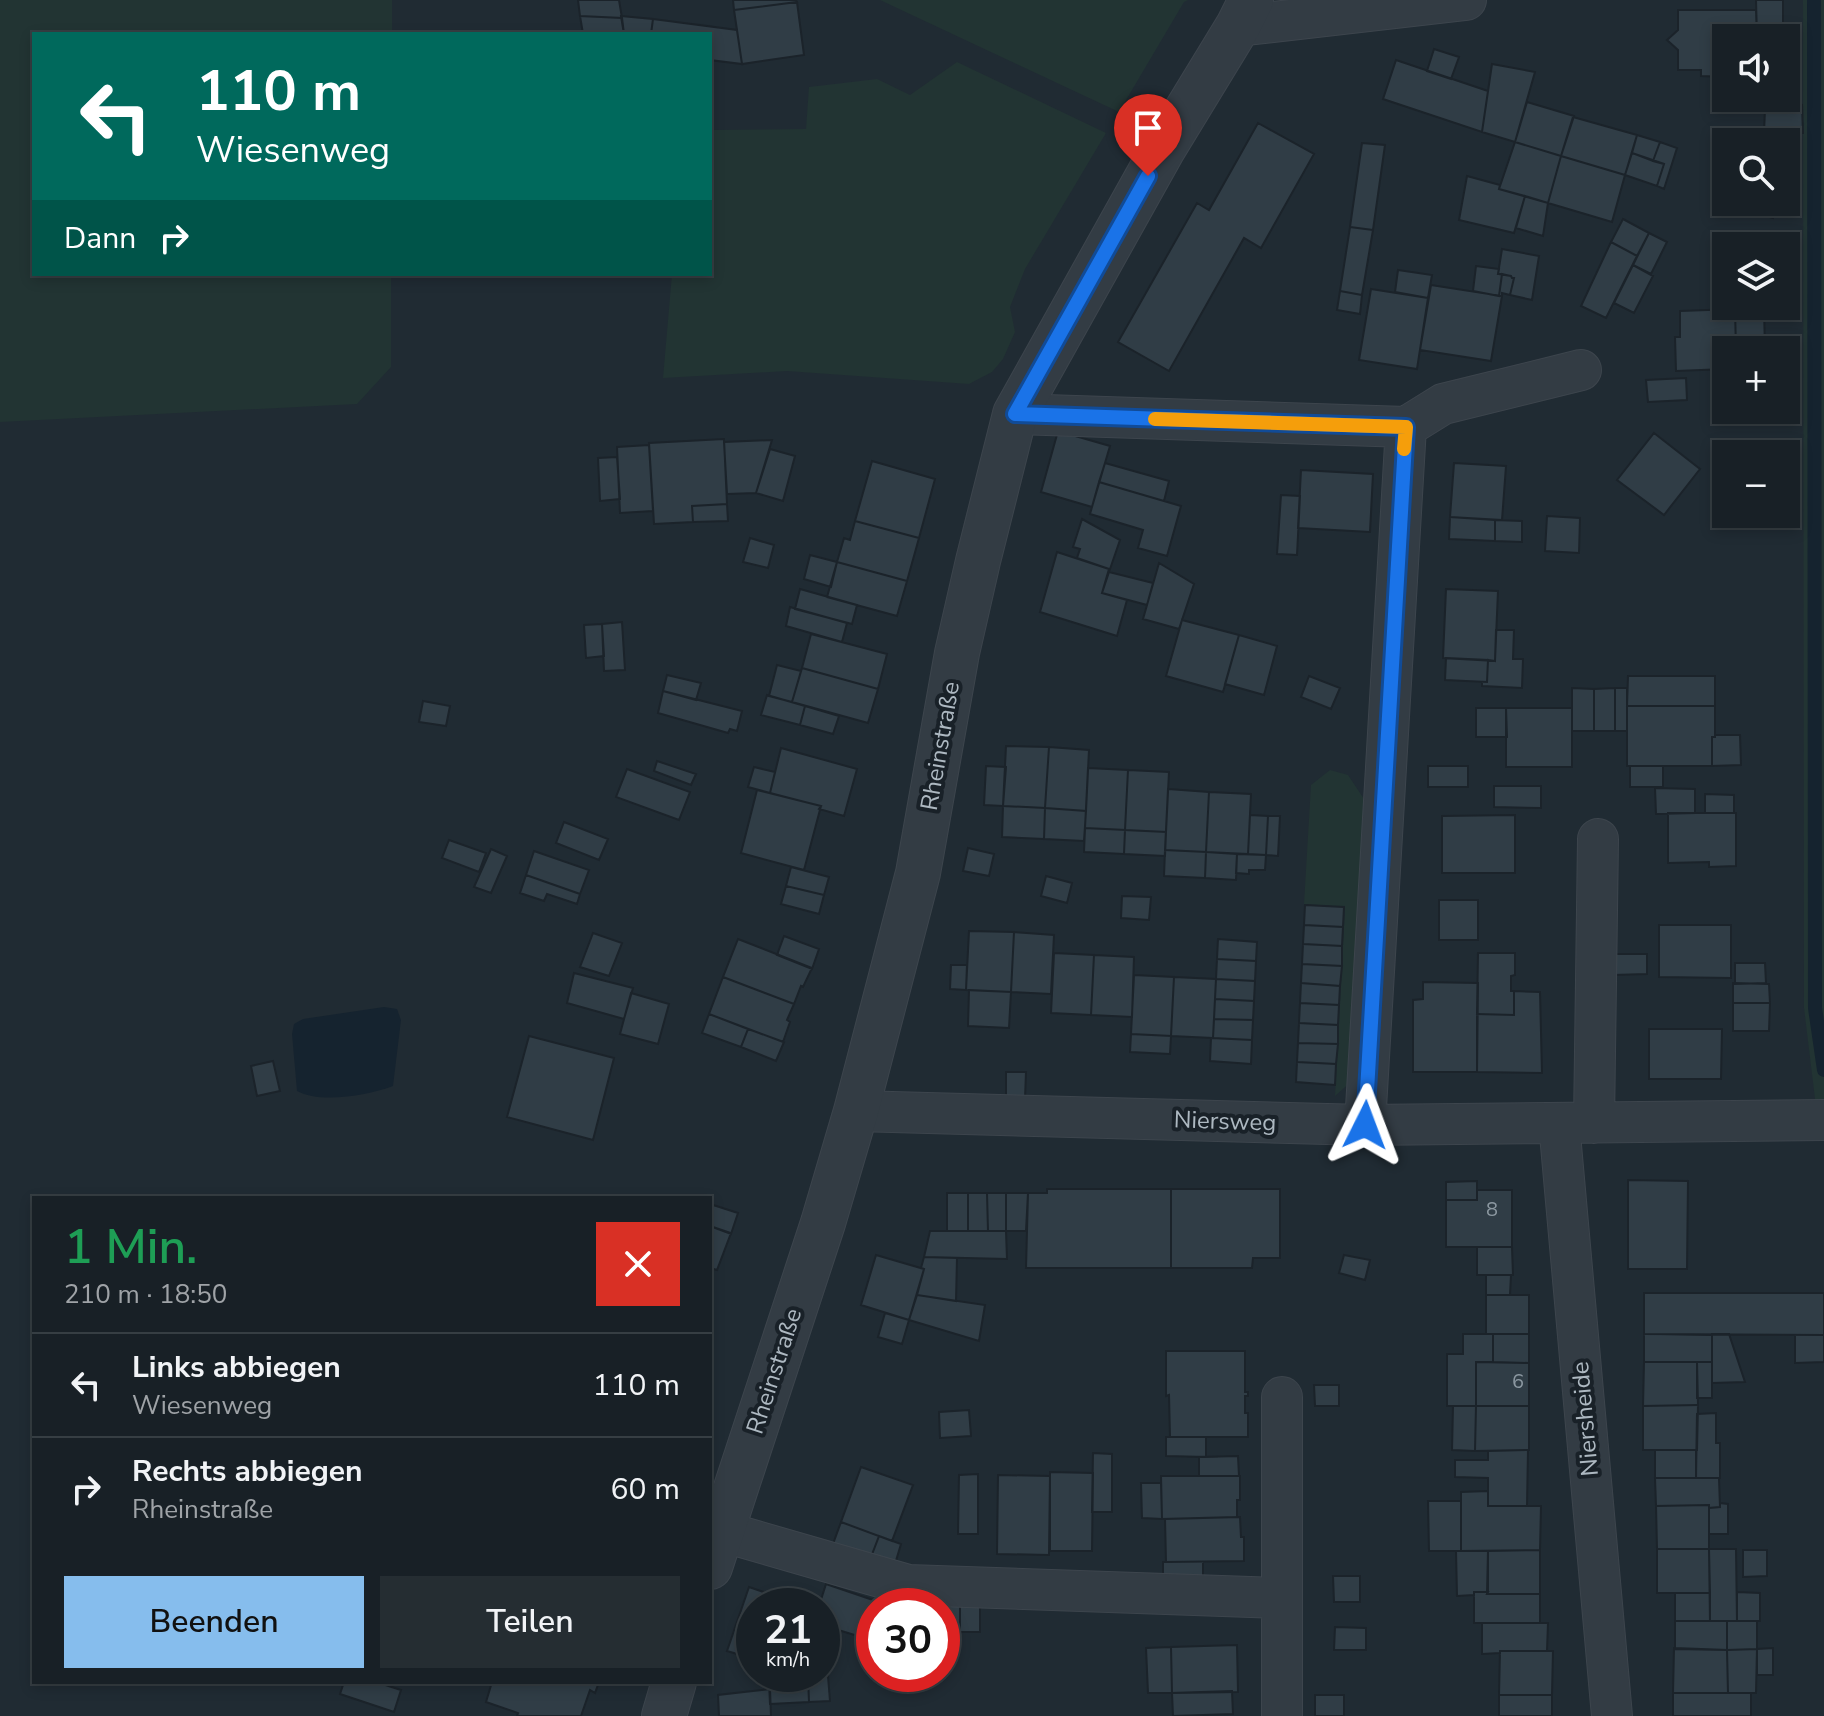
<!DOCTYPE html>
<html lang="de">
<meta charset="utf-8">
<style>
:root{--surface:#182026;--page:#252d32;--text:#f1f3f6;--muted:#9fa3a7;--line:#363e43;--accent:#86bded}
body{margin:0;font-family:"Nunito Sans",sans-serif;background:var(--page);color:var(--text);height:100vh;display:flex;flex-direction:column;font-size:30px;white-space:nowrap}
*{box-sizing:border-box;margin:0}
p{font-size:26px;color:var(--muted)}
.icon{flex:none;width:44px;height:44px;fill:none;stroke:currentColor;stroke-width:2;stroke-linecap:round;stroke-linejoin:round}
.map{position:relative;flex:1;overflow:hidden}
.side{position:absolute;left:32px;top:1196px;width:680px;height:488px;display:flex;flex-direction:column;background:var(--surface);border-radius:0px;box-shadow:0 4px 12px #0003,0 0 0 2px var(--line)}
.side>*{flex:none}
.hud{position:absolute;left:32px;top:32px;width:680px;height:244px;border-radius:0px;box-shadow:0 4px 12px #0003,0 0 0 2px var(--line);background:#00695c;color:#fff;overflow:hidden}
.tools{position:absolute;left:1712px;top:24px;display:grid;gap:16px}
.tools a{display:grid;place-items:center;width:88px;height:88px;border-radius:0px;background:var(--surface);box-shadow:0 4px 12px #0003,0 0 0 2px var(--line);font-size:40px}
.speed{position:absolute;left:736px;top:1588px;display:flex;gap:16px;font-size:40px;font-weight:700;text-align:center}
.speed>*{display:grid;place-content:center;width:104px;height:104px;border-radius:50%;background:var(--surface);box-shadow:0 4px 12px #0003,0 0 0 2px var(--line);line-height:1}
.speed small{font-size:20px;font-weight:400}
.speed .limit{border:12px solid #d22;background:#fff;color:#111}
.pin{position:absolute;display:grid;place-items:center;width:68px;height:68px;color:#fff;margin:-82px -34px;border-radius:50% 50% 50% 0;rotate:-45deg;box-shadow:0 0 8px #0007}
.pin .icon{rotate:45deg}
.me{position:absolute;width:88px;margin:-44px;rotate:3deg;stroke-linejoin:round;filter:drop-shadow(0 0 6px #0008)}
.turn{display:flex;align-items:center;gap:28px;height:168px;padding:0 32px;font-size:36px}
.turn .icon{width:104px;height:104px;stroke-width:2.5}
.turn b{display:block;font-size:56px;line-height:68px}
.then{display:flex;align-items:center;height:76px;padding:0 32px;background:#0003;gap:16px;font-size:30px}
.round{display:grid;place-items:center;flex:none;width:84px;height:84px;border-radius:0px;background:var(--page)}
.overview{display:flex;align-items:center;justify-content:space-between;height:136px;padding:0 32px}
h1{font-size:48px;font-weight:600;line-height:60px;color:#1e9e55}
.action{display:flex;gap:16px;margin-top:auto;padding:16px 32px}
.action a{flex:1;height:92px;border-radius:0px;background:var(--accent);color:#111;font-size:32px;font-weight:600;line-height:92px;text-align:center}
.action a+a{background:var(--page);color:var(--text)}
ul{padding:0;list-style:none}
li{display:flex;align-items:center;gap:24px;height:104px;padding:0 32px;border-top:2px solid var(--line)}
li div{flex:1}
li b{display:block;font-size:30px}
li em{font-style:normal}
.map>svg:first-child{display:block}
.green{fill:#223433}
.water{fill:#15232f}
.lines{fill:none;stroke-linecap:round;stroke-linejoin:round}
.stream{stroke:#15232f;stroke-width:14}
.building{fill:#303d46;stroke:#1b232a;stroke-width:2}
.minor-casing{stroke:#3d454d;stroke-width:42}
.tertiary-casing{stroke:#3d454d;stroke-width:46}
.minor{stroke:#333c44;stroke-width:40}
.tertiary{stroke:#333c44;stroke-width:44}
.route-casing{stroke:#114b97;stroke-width:20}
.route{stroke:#1a73e8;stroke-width:14}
.slow{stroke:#f59e0b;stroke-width:14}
.labels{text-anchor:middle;stroke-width:8;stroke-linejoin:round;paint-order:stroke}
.number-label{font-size:20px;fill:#8c98a1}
.street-label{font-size:24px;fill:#adb8c1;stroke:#192128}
</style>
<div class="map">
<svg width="1824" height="1716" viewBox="0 0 1824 1716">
<rect width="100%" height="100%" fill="#202b33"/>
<path class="green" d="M0 0H392V34H34V274H391V367L357 404 0 422Z
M880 0H1188L1184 2 1119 112Z
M1803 0H1824V1106L1816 1107 1804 1008Z
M957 62 1106 133 1025 269 1010 307 1015 332 1003 359 992 372 969 384 787 371 663 378 672 274H710V130L806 129 809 87 877 79 910 95Z
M1330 770 1348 775 1366 802 1353 1080 1335 1096 1345 907 1304 904 1311 785Z"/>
<path class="water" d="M384 1007 397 1009 401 1020 393 1086C369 1095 320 1104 297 1091L292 1034 294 1024 303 1019Z"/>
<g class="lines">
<path class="stream" d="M1814 0 1815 1008 1824 1070"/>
</g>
<path class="building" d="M578 0H619L622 18 580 16Z
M733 0H796L797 2 734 10Z
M1756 0H1783V38H1757Z
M797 2 804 55 742 64 734 10Z
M1678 10H1756L1757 38H1726V77L1701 76V70H1678V50L1667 40 1678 30Z
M580 16 622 18 624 34H583Z
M621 16 653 19 651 34H624Z
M653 19 737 30 742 64 710 60V34H651Z
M1434 49 1459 57 1451 79 1427 71Z
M1396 60 1488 91 1482 132 1383 99Z
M1492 64 1535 72 1515 142 1482 132Z
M1527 102 1574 116 1561 156 1515 142Z
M1792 104 1802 105 1803 133H1764L1765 109 1786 110Z
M1573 117 1637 135 1625 175 1561 156Z
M1258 123 1314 154 1261 248 1244 238 1169 371 1118 342 1197 203 1209 210Z
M1637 135 1660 142 1653 161 1632 153Z
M1515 142 1561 156 1548 203 1499 189Z
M1660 142 1677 148 1664 189 1657 186 1664 164 1653 161Z
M1362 143 1385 145 1373 230 1350 227Z
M1632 153 1664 164 1657 186 1625 175Z
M1561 156 1625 175 1612 222 1548 203Z
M1467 176 1500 185 1499 189 1525 196 1514 233 1459 220Z
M1525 196 1548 203 1543 236 1516 228Z
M1740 202H1777L1773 218 1738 208Z
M1623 219 1649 233 1637 256 1611 242Z
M1350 227 1373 230 1362 295 1340 291Z
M1649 233 1667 242 1651 274 1633 265Z
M1611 242 1637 256 1606 318 1581 306Z
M1502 249 1539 256 1532 300 1510 295 1514 278H1512L1511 276 1498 274Z
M1633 265 1653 276 1634 313 1614 303Z
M1476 266 1499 269 1498 274H1502L1499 296 1473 291Z
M1398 270 1432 275 1428 298 1395 292Z
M1502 274 1511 276 1512 278H1514L1510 295 1502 293V296H1499Z
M1431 285 1502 296 1491 361 1420 350Z
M1371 289 1428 298 1417 369 1359 360Z
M1340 291 1362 295 1360 314 1337 310Z
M1764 308 1765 350H1736L1735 309Z
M1735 309 1736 350H1726V369L1676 371 1675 337H1680V311Z
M1686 378 1687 400 1648 402 1646 380Z
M1058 431 1110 446 1092 507 1041 492Z
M1654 433 1700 469 1664 515 1617 480Z
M724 439 727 504 692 506 693 522 654 524 649 443Z
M772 440 756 493 727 494 724 442Z
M649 445 653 511 620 513 617 447Z
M770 449 795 456 783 501 756 493Z
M617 457 620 499 600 501 598 458Z
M872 461 935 479 919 538 855 521Z
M1105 463 1169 481 1164 501 1099 482Z
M1454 463 1506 466 1502 520 1450 517Z
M1301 470 1373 474 1370 532 1298 528Z
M1099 482 1181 506 1167 556 1138 548 1143 530 1090 514Z
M1281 495 1300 496 1297 555 1277 554Z
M727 504 728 521 693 522 692 506Z
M1547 516 1580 518 1579 553 1545 551Z
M1450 517 1495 520V541L1449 539Z
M1082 519 1120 540 1109 572V569L1077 558 1080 549 1073 547Z
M1495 520 1522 521V542L1495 541Z
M855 521 919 538 907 581 837 562 844 538 850 540Z
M750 538 774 545 768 568 743 562Z
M1057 552 1109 569 1102 593 1127 600 1117 636 1040 612Z
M810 555 837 562 831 587 804 579Z
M837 562 907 581 897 616 827 597Z
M1159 563 1194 584 1179 629 1143 619Z
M1109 572 1153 583 1147 605 1102 593Z
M800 589 857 605 852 624 795 609Z
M1446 589 1498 591 1495 661 1443 658Z
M790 607 847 623 842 642 786 626Z
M1182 620 1239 635 1223 692 1166 676Z
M622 622 625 670 604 671 602 624Z
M602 624 604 656 586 658 584 625Z
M1496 630H1514L1513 659H1523L1522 688 1482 686V682H1487L1488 660 1495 661Z
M811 634 887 654 878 689 802 668Z
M1239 635 1277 646 1264 695 1225 684Z
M1446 658 1488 660 1487 682 1445 680Z
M777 665 801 671 792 702 769 696Z
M802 668 878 689 868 723 792 702Z
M667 675 701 683 696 700 663 691Z
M1309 676 1340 688 1331 709 1301 697Z
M1628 676H1715V706H1627Z
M1572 688 1594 689V731H1572Z
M1615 688V731H1594V689Z
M1615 688H1627V731H1615Z
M663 691 742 711 737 731 730 729 728 733 658 713Z
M767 695 805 706 800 725 761 715Z
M423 701 450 706 446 726 419 722Z
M805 706 839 716 833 734 800 725Z
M1627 706H1715V737H1712V766H1627Z
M1476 708H1506L1507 737H1476Z
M1506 708H1572V767H1506Z
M1715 735H1740L1741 765 1712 766V737H1715Z
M1006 746 1049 747 1045 808 1003 806Z
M1049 747 1089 750 1086 811 1045 808Z
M781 748 857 769 844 816 819 809 821 806 770 793Z
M657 761 696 774 691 785 654 771Z
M986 766 1006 767 1003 806 984 805Z
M1428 766H1468V787H1428Z
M1630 766H1663V787H1630Z
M754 767 775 772 770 793 748 787Z
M1088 768 1128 770 1125 830 1085 828Z
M627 769 690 792 679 820 616 797Z
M1128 770 1169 772 1166 832 1125 830Z
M1494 786H1541V808L1494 807Z
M1655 788 1695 789V813L1656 814Z
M1168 789 1209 792 1206 852 1165 850Z
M757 790 821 806 804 870 741 853Z
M1209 792 1251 794 1248 854 1206 852Z
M1705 794 1734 795V813H1705Z
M1003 806 1045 808 1044 839 1002 837Z
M1045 808 1086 811 1084 841 1044 839Z
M1668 813H1736V866L1709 867V862L1668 863Z
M1250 815 1268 816 1266 855 1248 854Z
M1515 815V873H1442V816Z
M1268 816H1280L1278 856 1266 855Z
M564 822 608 839 599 860 556 843Z
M1085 828 1125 830 1124 854 1084 852Z
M1125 830 1166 832 1165 856 1124 854Z
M449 840 486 853 479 872 442 858Z
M968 848 994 854 989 876 963 871Z
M491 849 507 856 491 893 474 887Z
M1165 850 1206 852 1205 878 1164 876Z
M534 851 589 870 580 894 526 875Z
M1206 852 1237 854 1236 880 1205 878Z
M1237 854 1266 855 1265 870H1249V874L1236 873Z
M791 867 829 877 824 895 786 886Z
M526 875 580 894 577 904 547 894 544 901 520 893Z
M1046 876 1072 883 1067 903 1041 896Z
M786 886 824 895 819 914 781 904Z
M1122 896 1151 897 1149 920 1121 918Z
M1439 900H1478V940H1439Z
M1305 905 1344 907 1343 927 1304 925Z
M1304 925 1343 927 1342 946 1303 944Z
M1659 925H1731V978L1659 977Z
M969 931 1014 932 1011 992 966 990Z
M1014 932 1054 935 1051 994 1011 992Z
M593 933 622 943 609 976 580 967Z
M784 936 819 949 812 969 777 955Z
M738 939 812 968 803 987 801 986 794 1004 723 977Z
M1218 939 1257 942 1256 961 1217 959Z
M1303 944 1342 946V966L1302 964Z
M1054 953 1094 955 1091 1015 1051 1013Z
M1478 953H1515V975L1511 976V991H1514V1015L1477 1014Z
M1613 954H1647V974L1613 975Z
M1094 955 1134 957 1132 1017 1091 1015Z
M1217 959 1256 961 1255 981 1216 979Z
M1735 963H1765L1766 983 1735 984Z
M1302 964 1342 966 1340 986 1301 983Z
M951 965H967L966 990 950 989Z
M574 973 633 988 624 1019 567 1003Z
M1134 975 1174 977 1171 1036 1131 1034Z
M723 977 794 1004 787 1020 790 1022 783 1042 709 1014Z
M1174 977 1216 979 1213 1038 1171 1036Z
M1216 979 1255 981 1254 1001 1215 999Z
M1423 982 1478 983 1477 1072H1413V1000L1423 999Z
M1301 983 1340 986 1339 1005 1300 1003Z
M1733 983 1769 984 1770 1003H1733Z
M969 990 1011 992 1009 1028 968 1026Z
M1514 991 1540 992 1542 1073 1477 1072V1014L1514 1015Z
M631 993 669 1004 658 1044 620 1034Z
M1215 999 1254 1001 1253 1020 1214 1019Z
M1300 1003 1339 1005 1338 1025 1299 1023Z
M1733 1003H1770L1769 1031H1733Z
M709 1014 748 1029 741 1047 702 1033Z
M1214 1019 1253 1020 1252 1040 1213 1038Z
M1299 1023 1338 1025V1044L1298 1043Z
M748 1029 784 1042 776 1061 741 1047Z
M1649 1029H1722L1721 1079H1649Z
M1131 1034 1171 1036 1170 1054 1130 1052Z
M529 1036 614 1058 593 1140 507 1117Z
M1211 1038 1252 1040 1251 1064 1210 1061Z
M1298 1043 1338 1044 1336 1064 1297 1062Z
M273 1061 280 1091 257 1096 251 1066Z
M1297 1062 1336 1064 1335 1085 1296 1082Z
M1006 1072H1026L1025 1099 1006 1098Z
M1628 1180 1688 1181 1687 1269H1628Z
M1477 1181V1200H1446V1182Z
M1047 1189H1171V1268H1026L1028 1193H1047Z
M1171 1189H1280V1258H1253L1252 1268H1171Z
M1477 1190H1512V1247H1446V1200H1477Z
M947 1193H968V1231H947Z
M968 1193H987L988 1231H968Z
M987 1193H1006V1231H988Z
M1006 1193H1028L1026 1231H1006Z
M710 1204 738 1213 731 1234 710 1226Z
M710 1226 731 1233 717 1270 710 1268Z
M930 1231H1006L1007 1259 924 1257Z
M1477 1247H1512L1513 1275H1477Z
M876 1255 924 1269 909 1320 861 1305Z
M1344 1255 1370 1260 1365 1280 1339 1273Z
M924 1257 957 1258 956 1301 917 1295 924 1269 921 1268Z
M1486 1275H1511L1510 1295H1486Z
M1644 1293H1824V1335L1644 1334Z
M917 1295 985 1305 979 1341 909 1320Z
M1486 1295H1529V1334H1486Z
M885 1313 909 1320 902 1344 878 1337Z
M1463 1334H1493V1362H1476V1406H1447V1354H1463Z
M1493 1334H1529V1363L1493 1362Z
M1644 1334 1712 1335V1362H1644Z
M1712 1334H1729L1745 1382 1712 1383Z
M1795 1335H1824V1362L1795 1363Z
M1166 1351H1245V1392H1248V1396H1245V1413H1248V1437H1170L1169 1395 1166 1396Z
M1476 1362 1529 1363V1406H1476Z
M1644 1362H1697L1698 1405 1643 1406Z
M1697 1362H1712V1398H1697Z
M1314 1385H1339V1406H1315Z
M1698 1405 1697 1450H1643V1406Z
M1453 1406H1476L1475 1451 1452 1450Z
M1476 1406H1529V1450L1475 1451Z
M969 1410 971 1436 940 1438 939 1412Z
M1716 1413V1443H1720V1478H1696L1697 1414Z
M1166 1437H1206V1457L1166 1456Z
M1528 1450 1527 1506H1488V1478L1455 1477V1460H1488V1451Z
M1655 1450H1696V1478H1655Z
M1093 1453 1112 1454V1512H1092Z
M1238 1456 1239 1476H1199V1457Z
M861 1467 913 1485 892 1541 841 1522Z
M1050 1472 1093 1473 1092 1551H1050Z
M978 1474V1534H958L959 1475Z
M998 1475 1050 1476 1049 1555 997 1554Z
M1161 1476H1240V1500H1237V1517L1162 1519Z
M1655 1478H1719L1720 1507 1709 1508V1505L1656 1506Z
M1141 1483H1161L1162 1519 1142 1518Z
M1488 1491V1506H1541L1540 1550 1461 1551V1492Z
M1428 1501H1461V1551H1429Z
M1720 1503 1728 1504V1534H1709V1508L1720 1507Z
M1709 1505V1549H1657L1656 1506Z
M1240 1517 1241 1537H1244V1561L1166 1562 1165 1519Z
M841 1522 879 1536 871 1557 833 1544Z
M879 1536 901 1544 895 1564 871 1557Z
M1657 1549H1709L1710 1593H1657Z
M1709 1549H1736L1737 1621H1710Z
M1540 1550V1594H1487L1488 1551Z
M1743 1550H1767V1576L1743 1577Z
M1456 1551H1488V1592H1474V1595L1457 1596Z
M1163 1562H1203V1580L1163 1581Z
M1333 1576H1360V1602H1334Z
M826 1584 873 1600 861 1637 822 1625 825 1612 822 1611V1606H819Z
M749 1587 796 1603 795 1606H754V1659L727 1651Z
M1474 1592H1488L1487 1594H1540V1623H1474Z
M1737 1592 1760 1593V1621H1737Z
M1675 1593H1710V1621H1675Z
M927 1605 960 1606V1632H942V1606Z
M960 1606H980V1632H960Z
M1675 1621H1727V1650L1675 1649Z
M1727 1621H1757V1649L1727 1650Z
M1482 1623H1548L1547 1651H1500V1653L1482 1654Z
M1335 1627 1366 1628V1650H1334Z
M1237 1645 1238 1692 1172 1693 1171 1647Z
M1171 1647 1172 1693H1148L1146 1648Z
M1674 1648 1727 1650 1728 1693H1673Z
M1773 1648V1675H1757V1649Z
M1757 1649 1756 1693H1728L1727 1650Z
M1500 1651H1553L1552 1695H1499Z
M828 1676 830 1701 809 1702 808 1677Z
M808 1677 809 1702 770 1704 769 1680Z
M344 1682H376L401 1690 394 1712 340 1694Z
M492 1682H599L595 1693 590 1690 581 1716H517L518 1713 486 1702Z
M770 1689 771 1716H719L718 1695Z
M1232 1691 1233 1714 1173 1716 1172 1693Z
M1673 1693H1751V1716H1673Z
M1315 1695H1344V1716H1315Z
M1499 1695H1552V1716H1499Z"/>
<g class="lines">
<g class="minor-casing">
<path id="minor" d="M1238 26 1466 0
M1015 414 1406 427 1443 404 1581 370
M856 1111 1365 1125 1824 1120
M1559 1123 1612 1716
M1594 1123 1598 839
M1365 1125 1406 427
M721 1531 908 1585 1282 1598
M1282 1716V1397"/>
</g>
<g class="tertiary-casing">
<path id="tertiary" d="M710 1567 823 1223 856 1111 918 873 957 653 978 561 1015 414 1163 149 1238 26 1251 0
M664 1716 674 1682"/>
</g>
<use href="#minor" class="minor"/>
<use href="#tertiary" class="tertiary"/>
</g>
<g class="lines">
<g class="route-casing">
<path id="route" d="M1148 176 1015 414 1406 427 1365 1125"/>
</g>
<use href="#route" class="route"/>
<path class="slow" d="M1155 419 1406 427 1404 449"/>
</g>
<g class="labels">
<g class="number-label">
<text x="1492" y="1216">8</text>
<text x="1518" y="1388">6</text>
</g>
<g class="street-label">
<text transform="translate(940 746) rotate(-80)" y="8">Rheinstraße</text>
<text transform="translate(1225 1121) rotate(2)" y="8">Niersweg</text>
<text transform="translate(774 1371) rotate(-72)" y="8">Rheinstraße</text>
<text transform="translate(1585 1419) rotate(-95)" y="8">Niersheide</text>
</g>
</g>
</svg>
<div class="tools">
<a><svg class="icon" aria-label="sound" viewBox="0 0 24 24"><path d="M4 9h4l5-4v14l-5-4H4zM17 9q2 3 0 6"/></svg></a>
<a><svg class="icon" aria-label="search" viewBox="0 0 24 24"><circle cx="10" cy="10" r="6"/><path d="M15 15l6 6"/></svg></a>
<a><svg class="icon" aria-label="layers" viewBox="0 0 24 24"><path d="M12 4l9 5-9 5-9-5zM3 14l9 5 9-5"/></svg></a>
<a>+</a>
<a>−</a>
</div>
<div class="speed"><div>21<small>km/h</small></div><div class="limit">30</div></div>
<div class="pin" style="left:1148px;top:176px;background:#d93025"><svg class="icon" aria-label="arrive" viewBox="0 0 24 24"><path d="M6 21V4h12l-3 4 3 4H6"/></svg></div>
<svg class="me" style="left:1365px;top:1125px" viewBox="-20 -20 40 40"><path d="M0-17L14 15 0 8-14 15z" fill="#1a73e8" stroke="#fff" stroke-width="4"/></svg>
<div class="hud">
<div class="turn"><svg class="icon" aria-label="left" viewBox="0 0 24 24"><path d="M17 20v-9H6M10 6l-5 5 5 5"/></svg><div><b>110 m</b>Wiesenweg</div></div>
<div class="then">Dann<svg class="icon" aria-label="right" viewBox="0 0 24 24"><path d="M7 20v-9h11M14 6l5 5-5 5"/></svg></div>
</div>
<section class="side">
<div class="overview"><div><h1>1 Min.</h1><p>210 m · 18:50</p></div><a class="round" style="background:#d93025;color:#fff"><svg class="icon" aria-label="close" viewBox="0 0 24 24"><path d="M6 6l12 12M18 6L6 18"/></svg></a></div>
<ul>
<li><svg class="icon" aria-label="left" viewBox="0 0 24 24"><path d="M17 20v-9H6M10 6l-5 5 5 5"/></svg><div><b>Links abbiegen</b><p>Wiesenweg</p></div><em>110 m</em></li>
<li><svg class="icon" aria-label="right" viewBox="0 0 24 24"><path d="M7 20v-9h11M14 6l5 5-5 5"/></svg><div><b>Rechts abbiegen</b><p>Rheinstraße</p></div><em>60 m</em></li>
</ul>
<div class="action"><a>Beenden</a><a>Teilen</a></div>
</section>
</div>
